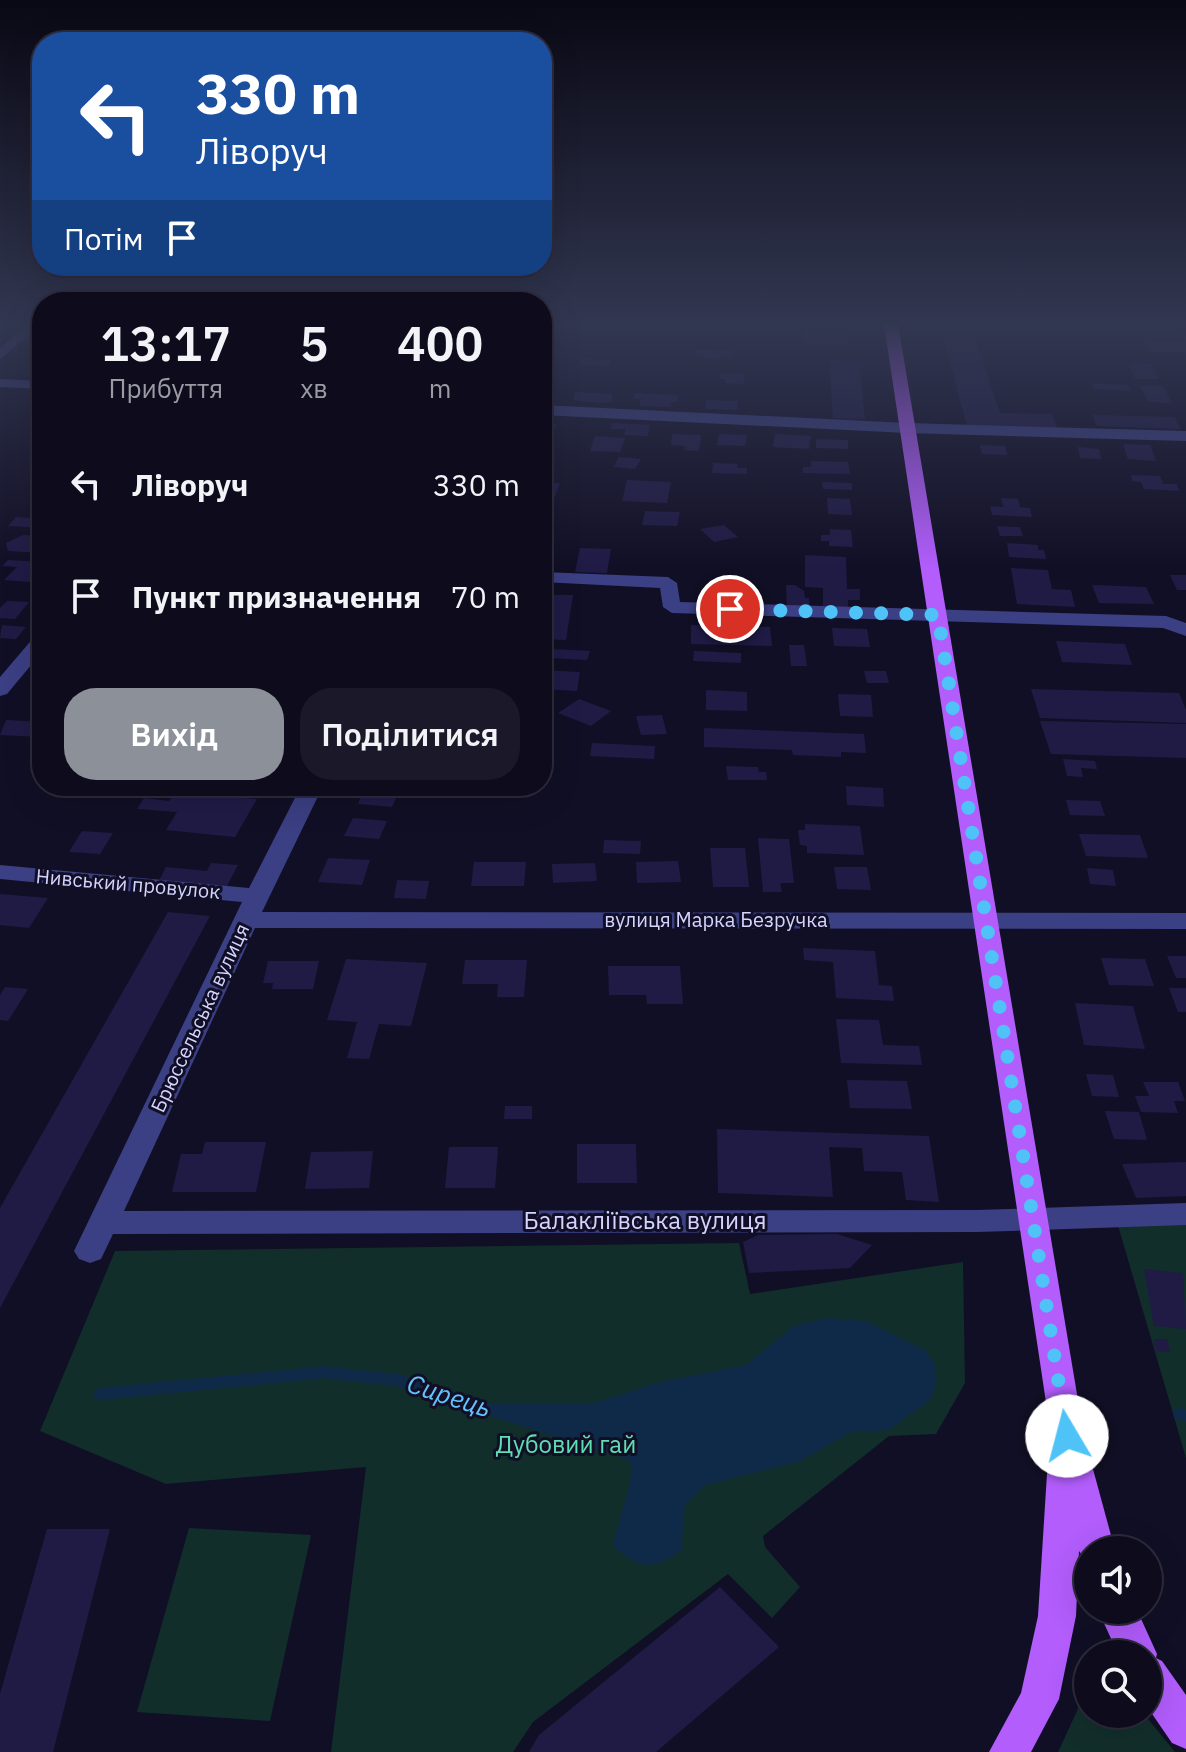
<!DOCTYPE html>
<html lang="uk">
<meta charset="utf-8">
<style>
:root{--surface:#0d0b1c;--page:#1b1929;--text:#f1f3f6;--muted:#9a9ba3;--line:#2d2b3b;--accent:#8c9099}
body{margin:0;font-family:"IBM Plex Sans",sans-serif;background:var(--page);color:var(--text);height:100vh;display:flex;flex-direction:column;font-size:30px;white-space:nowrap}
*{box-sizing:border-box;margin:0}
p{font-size:26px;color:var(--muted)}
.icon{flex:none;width:44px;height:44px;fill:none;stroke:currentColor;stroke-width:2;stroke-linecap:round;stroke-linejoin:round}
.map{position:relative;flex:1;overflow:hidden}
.drawer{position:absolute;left:32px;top:292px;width:520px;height:504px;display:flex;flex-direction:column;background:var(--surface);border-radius:32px;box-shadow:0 8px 32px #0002,0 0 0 2px var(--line)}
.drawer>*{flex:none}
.hud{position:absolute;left:32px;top:32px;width:520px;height:244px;border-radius:32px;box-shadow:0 8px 32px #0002,0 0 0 2px var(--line);background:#1a4fa0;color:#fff;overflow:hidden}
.tools{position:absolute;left:1074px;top:1536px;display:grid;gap:16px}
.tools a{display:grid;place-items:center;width:88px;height:88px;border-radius:50%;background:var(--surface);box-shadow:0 8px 32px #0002,0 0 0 2px var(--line);font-size:40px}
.pin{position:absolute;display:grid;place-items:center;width:68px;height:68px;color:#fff;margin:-34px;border:4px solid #fff;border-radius:50%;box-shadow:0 2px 8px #0007}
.me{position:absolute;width:88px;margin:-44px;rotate:352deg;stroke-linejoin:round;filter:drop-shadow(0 0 6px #0008)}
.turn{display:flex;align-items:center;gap:28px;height:168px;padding:0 32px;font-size:36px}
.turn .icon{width:104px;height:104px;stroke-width:2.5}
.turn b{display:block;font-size:56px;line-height:68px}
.then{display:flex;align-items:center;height:76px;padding:0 32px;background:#0003;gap:16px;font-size:30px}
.eta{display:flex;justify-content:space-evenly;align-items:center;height:136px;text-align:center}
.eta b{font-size:48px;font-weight:600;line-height:56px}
.action{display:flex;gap:16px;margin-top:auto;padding:16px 32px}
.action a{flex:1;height:92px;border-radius:32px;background:var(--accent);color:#fff;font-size:32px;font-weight:600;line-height:92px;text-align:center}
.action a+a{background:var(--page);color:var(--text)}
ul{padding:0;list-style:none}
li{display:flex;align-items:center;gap:24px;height:112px;padding:0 32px}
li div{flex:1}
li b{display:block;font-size:30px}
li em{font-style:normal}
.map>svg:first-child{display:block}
.green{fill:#122e2b}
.water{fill:#0f2a49}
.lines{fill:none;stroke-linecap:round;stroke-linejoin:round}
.stream{stroke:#0f2a49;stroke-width:12}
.building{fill:#201b45}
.minor{fill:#3b3f83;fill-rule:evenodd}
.major{fill:#b25dfc;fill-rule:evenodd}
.route{stroke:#4fc3f7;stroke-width:14;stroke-dasharray:0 25.2}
.labels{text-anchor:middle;stroke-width:6;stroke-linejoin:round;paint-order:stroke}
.street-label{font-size:20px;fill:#d5d4fe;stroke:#110f25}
.near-street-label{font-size:24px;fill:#d5d4fe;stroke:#110f25}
.near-park-label{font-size:24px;fill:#60ddb3;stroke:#110f25}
.near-water-label{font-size:26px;font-style:italic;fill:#64c3fc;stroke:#110f25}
</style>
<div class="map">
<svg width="1186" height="1752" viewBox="0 0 1186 1752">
<rect width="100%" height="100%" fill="#110f25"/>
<path class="green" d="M1186 1220V1458L1117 1222Z
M739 1243 750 1294 963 1262 965 1383 936 1434 889 1436 763 1536 765 1547 800 1587 772 1618 728 1574 533 1722 513 1752H331L366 1467 166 1484 40 1431 115 1251Z
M189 1528 311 1535 270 1721 137 1712Z
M1088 1664V1714H1144L1175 1752H1058L1077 1711Z"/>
<path class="water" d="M827 1318 866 1321 926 1351 935 1365 936 1385 929 1401 888 1430 851 1432 800 1461 705 1485 685 1505 681 1551C650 1572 641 1568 613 1546 619 1518 630 1493 632 1465L619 1446 481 1403H593L661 1382 746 1365 794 1326Z"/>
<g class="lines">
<path class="stream" d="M100 1394 325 1372 397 1380 631 1454
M1179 1414 1186 1415"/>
</g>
<path class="building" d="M805 329 847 330 848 346 805 344Z
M1181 334H1186V353L1150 352 1144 341 1186 342Z
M943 337 975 338 1000 413 1052 414 1057 428 967 426Z
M696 349 731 350 730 357 721 356V359L702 358V356L695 355Z
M581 358 596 360H611L610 366 579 365Z
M829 360 859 361 865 419 833 418Z
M1128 363 1151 364 1159 379H1135Z
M721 373 745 374 743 384 725 383 726 379H720Z
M1091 383 1128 385 1131 391 1094 389Z
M1140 386H1163L1172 403 1148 402Z
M575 392 613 394 611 402 601 403 573 400Z
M635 393 653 394 678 395 677 402H671L670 407 639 406 641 399H633Z
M707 400 738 401 737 410 705 409Z
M1092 415 1175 417 1181 429 1097 426Z
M542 423 557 424 551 437H542Z
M612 423 650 425 648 436 624 435 626 429H611Z
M672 434 701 435 699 451 684 450 685 446 671 445Z
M719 434 747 435 745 446 717 445Z
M775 434 811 436 809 449 773 447Z
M595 436 625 438 620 452 590 451Z
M816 439 848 440V449L816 448Z
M1123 444 1150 445 1156 461 1128 459Z
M980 445 1005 446 1007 455 982 454Z
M1078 447 1099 449 1101 459 1080 458Z
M619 457 641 459 635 469 613 467Z
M811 461 848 462 850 474 803 473V467H811Z
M713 463 738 464 737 468H747V474L712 473Z
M1131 475 1160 476 1163 484H1177L1179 491 1144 489 1141 482 1132 481Z
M627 480 671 482 667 503 622 501Z
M542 482 560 483 554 499 542 498Z
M822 482 852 483V490L823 489Z
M827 498 850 499 852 515 828 514Z
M1001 498 1018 499 1020 507 1030 508 1032 517 992 515 990 506 1003 507Z
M645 511 680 512 677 526 642 525Z
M37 513H42V528L8 526 16 517 32 518Z
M724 525 738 537 714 542 700 529Z
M997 526 1020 527 1023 536H1000Z
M830 529 851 530 853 547 829 546V541H821V535H830Z
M23 535 42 536V553L8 551 6 543Z
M1007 543 1038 545V550H1044L1046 559 1009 557Z
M580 548 611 549 607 573 575 572Z
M805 555 846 557 847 589H860V600H848V611L823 610V588L805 587Z
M8 560 42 562 36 570 42 571V583L4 580 17 567 2 566Z
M1011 568 1048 570 1052 589 1071 590 1075 607 1017 604Z
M1170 575H1186V590H1177Z
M712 585 742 586 741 603 711 602Z
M786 585H795L804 591 805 598H809L810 609H787Z
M1092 585 1146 587 1154 604 1099 603Z
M542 595H573L566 640 542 639Z
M7 601 29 602 15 619 0 618V608Z
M2 625 26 627 16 639 0 638Z
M691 625 770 627 772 646 691 644Z
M832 628 867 629 870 647 834 646Z
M1056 641 1125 644 1132 665 1062 662Z
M789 645H804L807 666H791Z
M552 649 590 651 587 660 550 658Z
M694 651 741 653V663L693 661Z
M542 670 580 672 577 691 542 689Z
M864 671H886L889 683H867Z
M1031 689 1179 693 1186 710V723L1040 718Z
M706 690 747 692V711L706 710Z
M838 694 871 695 873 717 840 716Z
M579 699 611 711 591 726 558 713Z
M662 715 667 734 641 735 636 716Z
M6 720 42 722V737L0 735Z
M1040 721 1186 724V758L1051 754Z
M704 728 864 734 866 753 841 752V757L793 755 792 750 704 747Z
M592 743 655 746 654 759 590 756Z
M1063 759 1095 761 1097 769 1081 768 1083 777 1067 776Z
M726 766 758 767 759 772H766L767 780H728Z
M846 786 883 788 884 807 847 805Z
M364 788 399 791 392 807 358 804Z
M175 792 257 799 235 837 166 830 177 812 137 809 144 798 169 801Z
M1066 800 1100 801 1105 816 1070 815Z
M353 818 387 821 379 839 344 836Z
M805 824 860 826 864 855 807 853V846L800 845 798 830H805Z
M82 831 113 833 100 854 69 852Z
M1079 834 1140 835 1148 858 1086 856Z
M758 838 789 839 794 883H780L782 892H763Z
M604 840 641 841 640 854 603 853Z
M710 848H745L749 887H713Z
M328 858 370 860 362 885 318 882Z
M678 861 681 882 637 883 636 862Z
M474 862H526L524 886H471Z
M211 863 238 865 227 886 159 881 166 867 207 871Z
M595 863 597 881 553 883 552 864Z
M834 867H867L871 890 837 889Z
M1087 868 1113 870 1116 886 1090 884Z
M397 880 429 881 426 899 394 898Z
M0 894 48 898 29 928 0 925Z
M168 912 210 916 0 1308V1208Z
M803 948 875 951 879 985 892 986 894 1001 836 998 833 962 804 960Z
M1167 956H1186V978H1176Z
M1101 958 1145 959 1154 986 1109 985Z
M346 959 427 963 411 1026 379 1024 369 1059 347 1058 357 1022 327 1020Z
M465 960H527L524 997H497L498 984H462Z
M268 961H319L313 989H272L273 983H263Z
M608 966H680L683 1004H647L646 995H609Z
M5 987 28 989 8 1021 0 1020V995Z
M1169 988H1186V1012H1178Z
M1075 1003 1133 1006 1145 1049 1084 1045Z
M836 1019 879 1020 883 1045 919 1046 922 1065 841 1063Z
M1086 1074 1113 1075 1119 1097 1092 1096Z
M847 1080 907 1081 912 1109 850 1108Z
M1143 1082H1178L1185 1101H1174L1178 1113 1141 1112 1135 1096H1149Z
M505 1106H532V1119H504Z
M1105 1111 1139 1112 1147 1140 1114 1139Z
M717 1129 929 1136 939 1202 906 1200 902 1172 864 1171 862 1148 829 1147 833 1197 718 1193Z
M205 1142H266L256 1192H172L181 1154H202Z
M577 1144H636L637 1183H577Z
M449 1147H498L495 1188H445Z
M373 1151 369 1188 305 1189 311 1152Z
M1186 1162V1196L1136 1198 1122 1164Z
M837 1234 872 1245 850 1268 749 1273 743 1242 758 1235Z
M1144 1269 1183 1273 1186 1329 1154 1326Z
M1153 1339H1167L1170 1352 1156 1351Z
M47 1529H110L53 1752H0V1694Z
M720 1587 779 1647 656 1752H529L539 1735Z"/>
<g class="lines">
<path class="minor" d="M28 324 42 325 0 359V348Z
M0 379 42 381V389L0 387Z
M542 405 907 423 1186 431V441L907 433 542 415Z
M542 572 668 577 677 583 680 602 1166 616 1186 623V636L1163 628 672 613 663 607 660 588 542 582Z
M42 634V652L7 694 0 696V677L35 636Z
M301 786H323L262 912 1186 913V929L255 928 124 1211 977 1210 1186 1203V1225L977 1232 113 1234 101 1259 90 1263 79 1259 74 1251 242 902 0 879V865L249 888Z"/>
<path class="major" d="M884 324H898L1084 1436 1115 1550H1088V1563L1079 1551 1076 1616 1059 1699 1031 1752H989L1021 1693 1038 1616 1048 1458 1053 1449Z
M1098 1610H1137L1157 1654 1156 1658 1162 1661 1186 1695V1749L1172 1743 1148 1708V1654H1118Z"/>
</g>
<linearGradient id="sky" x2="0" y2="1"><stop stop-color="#090814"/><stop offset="0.57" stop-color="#323751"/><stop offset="1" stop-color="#323751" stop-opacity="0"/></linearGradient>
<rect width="1186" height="569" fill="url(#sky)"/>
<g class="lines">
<path class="route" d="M730 609 938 615 1067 1436"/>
</g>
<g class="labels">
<g class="street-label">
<text transform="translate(128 884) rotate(5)" y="7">Нивський провулок</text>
<text x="716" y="927">вулиця Марка Безручка</text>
<text transform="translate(200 1018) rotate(-65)" y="7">Брюссельська вулиця</text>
</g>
<g class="near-street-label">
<text x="645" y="1229">Балакліївська вулиця</text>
</g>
<g class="near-park-label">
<text x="566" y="1453">Дубовий гай</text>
</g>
<g class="near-water-label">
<text transform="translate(449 1396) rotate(18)" y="9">Сирець</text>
</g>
</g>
</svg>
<div class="tools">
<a><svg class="icon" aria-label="sound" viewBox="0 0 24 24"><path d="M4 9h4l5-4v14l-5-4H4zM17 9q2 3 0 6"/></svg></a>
<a><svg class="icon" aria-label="search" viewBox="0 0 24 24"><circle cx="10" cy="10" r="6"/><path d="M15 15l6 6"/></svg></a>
</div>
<div class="pin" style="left:730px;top:609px;background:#d93025"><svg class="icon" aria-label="arrive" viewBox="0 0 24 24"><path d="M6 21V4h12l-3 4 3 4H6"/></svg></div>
<svg class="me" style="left:1067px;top:1436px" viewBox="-20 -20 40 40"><circle r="19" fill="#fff"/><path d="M0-13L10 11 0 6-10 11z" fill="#4fc3f7"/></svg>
<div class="hud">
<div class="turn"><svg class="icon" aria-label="left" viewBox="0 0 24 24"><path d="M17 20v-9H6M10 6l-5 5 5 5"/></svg><div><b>330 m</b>Ліворуч</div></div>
<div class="then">Потім<svg class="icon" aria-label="arrive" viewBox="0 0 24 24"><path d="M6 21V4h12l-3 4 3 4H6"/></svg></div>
</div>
<section class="drawer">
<div class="eta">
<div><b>13:17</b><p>Прибуття</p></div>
<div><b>5</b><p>хв</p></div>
<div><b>400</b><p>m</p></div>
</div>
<ul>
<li><svg class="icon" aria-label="left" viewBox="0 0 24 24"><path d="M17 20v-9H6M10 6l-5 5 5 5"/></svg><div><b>Ліворуч</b></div><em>330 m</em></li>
<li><svg class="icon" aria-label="arrive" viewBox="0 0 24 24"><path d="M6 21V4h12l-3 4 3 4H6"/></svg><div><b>Пункт призначення</b></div><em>70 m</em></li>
</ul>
<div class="action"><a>Вихід</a><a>Поділитися</a></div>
</section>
</div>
